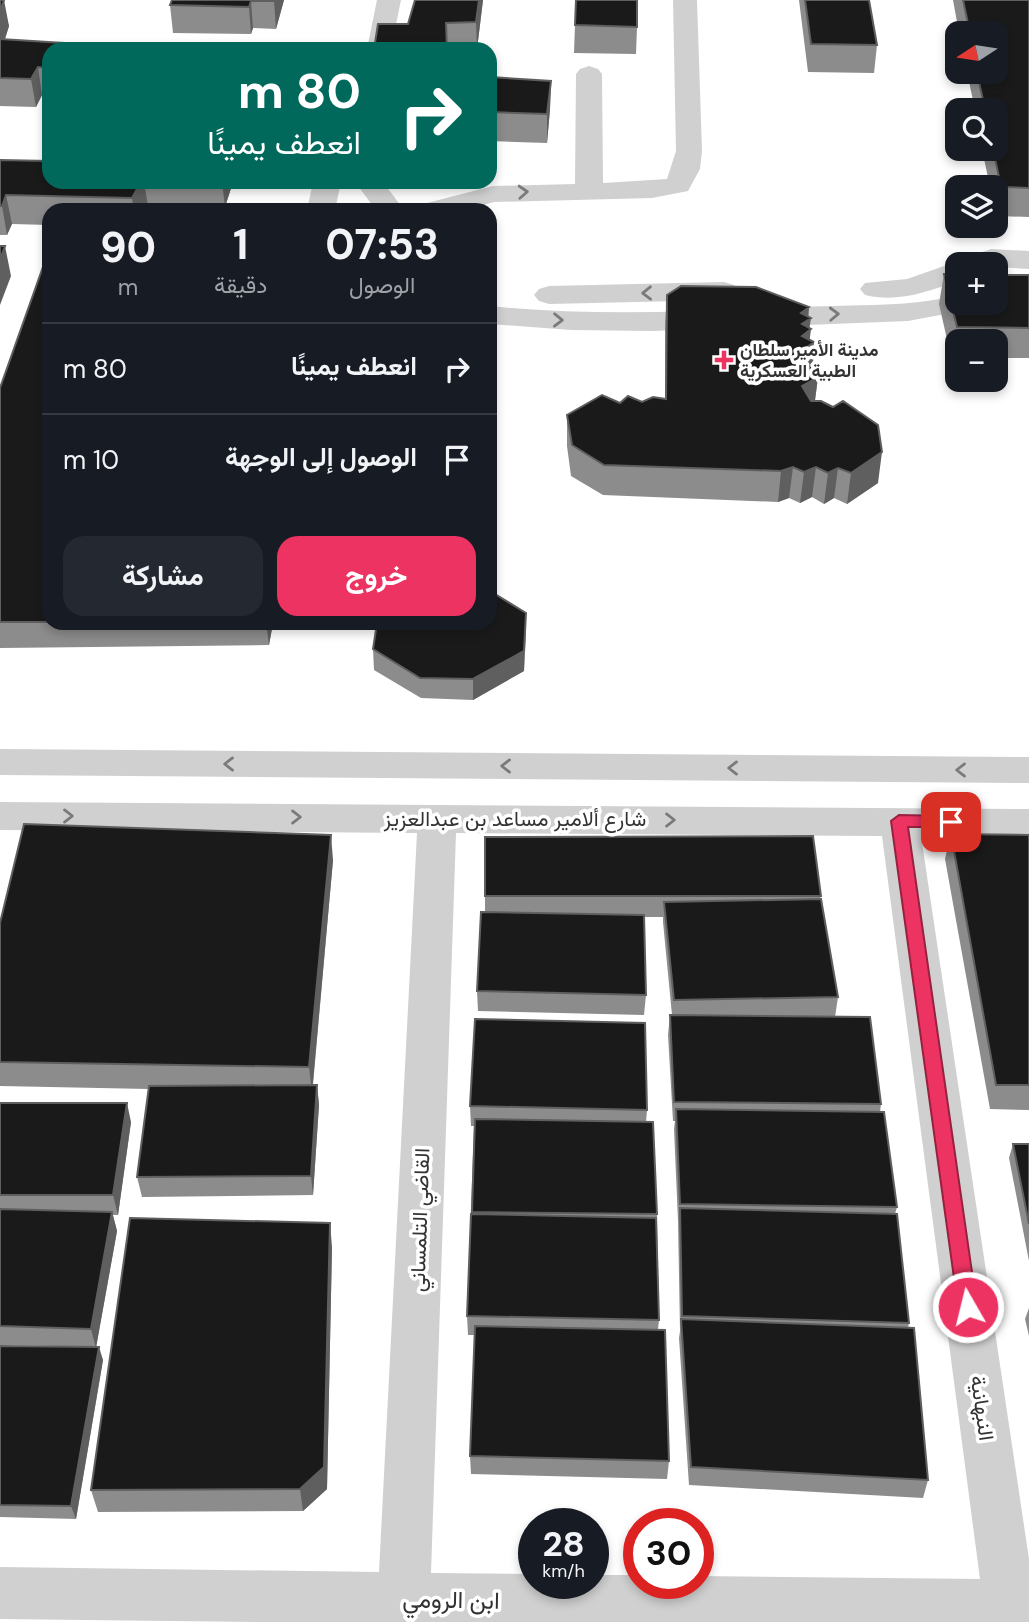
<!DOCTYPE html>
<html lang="ar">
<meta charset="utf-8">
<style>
:root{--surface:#171b24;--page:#242831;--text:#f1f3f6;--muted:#9ea1a6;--line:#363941;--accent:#ec3361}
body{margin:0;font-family:"DM Sans",Vazirmatn,sans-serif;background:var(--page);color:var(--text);direction:rtl;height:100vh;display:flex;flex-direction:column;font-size:26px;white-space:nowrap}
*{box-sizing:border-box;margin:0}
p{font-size:23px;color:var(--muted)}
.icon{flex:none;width:38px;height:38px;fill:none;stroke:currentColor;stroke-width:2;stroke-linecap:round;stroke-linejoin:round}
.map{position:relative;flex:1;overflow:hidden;direction:ltr}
.details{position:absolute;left:42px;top:203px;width:455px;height:427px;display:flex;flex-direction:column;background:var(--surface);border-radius:21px;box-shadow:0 4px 10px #0003;direction:rtl}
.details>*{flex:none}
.banner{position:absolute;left:42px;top:42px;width:455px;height:147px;border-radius:21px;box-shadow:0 4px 10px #0003;direction:rtl;background:#00695c;color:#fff;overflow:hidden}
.needle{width:46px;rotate:258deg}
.controls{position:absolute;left:945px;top:21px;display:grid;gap:14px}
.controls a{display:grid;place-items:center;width:63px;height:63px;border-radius:14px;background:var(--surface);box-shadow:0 4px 10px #0003;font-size:35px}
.speed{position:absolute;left:518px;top:1508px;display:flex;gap:14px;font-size:35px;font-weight:700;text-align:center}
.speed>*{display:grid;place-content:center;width:91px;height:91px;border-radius:50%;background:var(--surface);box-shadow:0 4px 10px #0003;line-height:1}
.speed small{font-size:18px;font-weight:400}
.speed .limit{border:10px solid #d22;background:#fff;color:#111}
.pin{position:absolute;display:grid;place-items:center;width:60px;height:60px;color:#fff;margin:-30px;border-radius:14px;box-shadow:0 4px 10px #0006}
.me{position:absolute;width:77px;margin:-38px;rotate:352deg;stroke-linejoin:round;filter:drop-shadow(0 0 5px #0008)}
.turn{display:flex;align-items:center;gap:24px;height:147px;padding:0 21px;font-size:32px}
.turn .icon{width:91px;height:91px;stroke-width:2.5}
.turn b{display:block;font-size:49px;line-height:60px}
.eta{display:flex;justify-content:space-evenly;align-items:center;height:119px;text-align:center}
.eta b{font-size:42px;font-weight:700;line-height:49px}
.cta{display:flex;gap:14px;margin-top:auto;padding:14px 21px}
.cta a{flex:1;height:80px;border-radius:21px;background:var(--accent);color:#fff;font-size:28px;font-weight:700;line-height:80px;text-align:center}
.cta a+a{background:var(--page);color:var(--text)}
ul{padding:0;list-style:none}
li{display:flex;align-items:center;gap:21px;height:91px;padding:0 21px;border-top:2px solid var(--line)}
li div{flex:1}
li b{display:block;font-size:26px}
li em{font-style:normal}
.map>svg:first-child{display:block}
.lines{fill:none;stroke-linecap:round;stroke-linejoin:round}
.minor{fill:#d0d0d0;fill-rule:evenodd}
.wall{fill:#8c8c8c}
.shaded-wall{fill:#5f5f5f}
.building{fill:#1a1a1a;stroke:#5f5f5f;stroke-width:2}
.oneway{stroke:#7a7a7a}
.route{fill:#ec3361;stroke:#99213f;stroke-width:2}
.poi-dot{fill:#ec3361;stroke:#fff;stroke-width:2.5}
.labels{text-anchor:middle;stroke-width:7;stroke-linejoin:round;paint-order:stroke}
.far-poi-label{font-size:18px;font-weight:bold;fill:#333;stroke:#fff;text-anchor:start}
.street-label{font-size:21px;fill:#333;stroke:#fff}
.near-street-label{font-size:24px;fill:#333;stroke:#fff}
</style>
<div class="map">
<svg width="1029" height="1622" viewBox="0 0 1029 1622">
<rect width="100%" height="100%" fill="#fff"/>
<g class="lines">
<path class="minor" d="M377 0H401L391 49H367Z
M673 0H697L702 151 700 169 688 191 652 198 494 202 465 210H419L423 204 493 186 575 184 576 74 580 69 589 66 598 69 602 74 603 183 667 179 676 151Z
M313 182H341L335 210H307Z
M355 182H383L404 210H376Z
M991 249 1029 251V269L996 267V264H957V281C927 292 897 303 865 295L860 289 865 283 907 279 947 265 961 263 965 258Z
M724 282 734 285 739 291 734 297 724 300 549 304 539 301 534 295 539 289 549 286Z
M957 295V303H977L972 309 908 321 652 331 571 330 490 324V306C595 317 699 311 804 307 855 304 907 308 957 295Z
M0 749 1029 757V783L0 775Z
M0 802 1029 809V837L921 836 1029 1559V1622H259L0 1619V1567L379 1572 417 833 0 830ZM456 833 882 836 980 1579 698 1576V1584H639V1575H593V1584H534V1574L431 1573Z"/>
</g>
<path class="wall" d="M0 0 9 26 5 39 96 45V49H49V96L42 95 36 107 0 106Z
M172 0H284L276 29 253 28 251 34 173 33 170 5Z
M415 0H483L477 49H374L408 24Z
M799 0H869L877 45 874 73 808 72Z
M953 0H1029V217L996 216V187H990L982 149H996V110H975L967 72H996V33H959Z
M575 25 637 27 636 54 574 53Z
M490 77 551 81 550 109 547 143 490 141Z
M0 160 49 182H233L225 207 148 206 146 210H49V225L12 224 7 235H0Z
M49 250V623H273L269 645 0 648V388Z
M944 274 1029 275V358H996V341H957V357H951L939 304Z
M667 295 809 307 808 317 810 340 813 353 814 354 813 365 815 376 818 377 815 401 878 483 847 504 834 498 824 504 812 497 800 503 789 498 778 502 603 495 571 476 567 446V415L620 403 642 402 665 398V325Z
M526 633 524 671 473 700 421 698 374 670 373 649Z
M951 834 1029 835V1110L990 1109 945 859Z
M333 860 313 1085H317L319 1105 313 1195 142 1197 137 1177 149 1089 0 1086V923Z
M485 896H821L820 899 838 997 835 1017 881 1104 880 1112 897 1207 895 1214 909 1323 908 1328 928 1480 923 1498 689 1485 679 1338 680 1331 678 1221 674 1129 675 1121H673L668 1035 670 1015H672L663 922V917H644L646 995 644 1015 478 1011 477 991 485 912Z
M0 1103 131 1122 118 1215H113L117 1231 96 1347 103 1360 76 1519 0 1517V1346H55L0 1345Z
M470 1106 647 1110 646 1122 657 1214 659 1320 658 1329 669 1461 667 1479 471 1474 470 1456 475 1335H468L467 1316 474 1126H471Z
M1013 1144H1029V1261L1009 1158Z
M332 1247 327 1489 303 1511 98 1512 91 1490Z
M1029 1308V1336L1025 1319Z"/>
<path class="shaded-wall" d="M4 0 9 26 0 54V12Z
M274 0H284L276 29 274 1Z
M479 0H483L477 49 476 22Z
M251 1 253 28 251 34 249 7Z
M38 67 42 95 36 107 31 79Z
M551 81 550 109 547 143V114Z
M141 182H144L148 206 146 210H134L132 198Z
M222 182H233L225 207Z
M6 195 12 224 7 235 2 206Z
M5 246 11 276 0 305V260Z
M809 307 808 320 811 318 809 331 811 329 809 345 814 342 812 369 816 366 815 378 818 377 814 407 798 417 801 313Z
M882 452 878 483 847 504 851 473Z
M793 467 789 498 778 502 781 471Z
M816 467 812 497 800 503 804 472Z
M838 468 834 498 824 504 828 473Z
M526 613 524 671 473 700V679Z
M266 623H273L269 645Z
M331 835 333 860 312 1092 309 1067Z
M317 1085 319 1105 313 1195 311 1176Z
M127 1103 131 1122 118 1215 113 1195Z
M112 1212 117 1231 96 1348 91 1329Z
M330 1223 332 1247 327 1489 303 1511 300 1489Z
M99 1347 103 1360 76 1519 71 1506Z"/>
<path class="building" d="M0 0H4L0 12Z
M172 0H274V1H251L249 7 170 5Z
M415 0H479L476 22 446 23 447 49H374L378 24H408Z
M576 0H637V27L575 25Z
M805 0H869L877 45 811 44Z
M963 0H1029V188L1001 187 993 149H996V110H985L977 72H996V33H970Z
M0 39 96 45 94 49H49V68L38 67 31 79 0 78Z
M490 77 551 81 547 114 490 112Z
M0 160 49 161V182H141L132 198 6 195 2 206H0Z
M0 246H5L0 260Z
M49 250V622H0V388Z
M944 274H957V303H996V275H1029V328L957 327Z
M681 286 756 287 809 307 801 313 811 318 802 324 811 329 802 336 814 342 806 348 814 354 805 362 816 366 806 373 818 377 802 386 811 401H821L833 407 843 401 878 425 882 452 851 473 838 468 828 473 816 467 804 472 793 467 781 471 604 465 572 445 567 415 602 395 620 403 628 396 642 402 653 397 666 399 667 295Z
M490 591 526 613 524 651 473 679 420 678 373 649 377 623H490Z
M24 824 331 835 309 1067 0 1062V923Z
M951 834 1029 835V1085H996Z
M813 836 821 896H485V837Z
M821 899 838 997 674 1000 664 902Z
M481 912 644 915 646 995 477 991Z
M670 1015 870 1017 881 1104 674 1102Z
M475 1019 645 1023 647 1110 470 1106Z
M317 1085 311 1176 137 1177 149 1086Z
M0 1103H127L113 1195H0Z
M676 1109 884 1112 897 1207 680 1204Z
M475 1119 653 1122 657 1214 472 1212Z
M1013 1144H1029V1224Z
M680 1208 897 1214 909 1323 682 1316Z
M0 1209 112 1212 91 1329 0 1326Z
M471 1214 656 1218 659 1320 467 1316Z
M130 1218 330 1223 324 1467 300 1489 91 1490Z
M681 1319 914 1328 928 1480 691 1467Z
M475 1326 665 1330 669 1461 470 1456Z
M0 1346 99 1347 71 1506 0 1505Z"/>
<defs><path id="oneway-chevron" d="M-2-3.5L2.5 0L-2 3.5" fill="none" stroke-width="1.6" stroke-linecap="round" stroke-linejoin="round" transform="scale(1.75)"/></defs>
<g class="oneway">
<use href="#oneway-chevron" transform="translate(523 192) rotate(-3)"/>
<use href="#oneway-chevron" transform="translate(647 293) rotate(179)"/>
<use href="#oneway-chevron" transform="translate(834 314) rotate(-2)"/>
<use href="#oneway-chevron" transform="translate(558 320) rotate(1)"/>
<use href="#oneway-chevron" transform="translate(229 764) rotate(-180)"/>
<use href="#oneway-chevron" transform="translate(506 766) rotate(-180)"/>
<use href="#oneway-chevron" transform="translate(733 768) rotate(-180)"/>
<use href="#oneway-chevron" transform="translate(961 770) rotate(-180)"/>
<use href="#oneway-chevron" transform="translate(68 816)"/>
<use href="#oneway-chevron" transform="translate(296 817)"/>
<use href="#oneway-chevron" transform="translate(670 820)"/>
</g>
<path class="route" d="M899 815 951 816 959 822 951 827H908L977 1307 974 1314 968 1316 961 1314 958 1307 891 821Z"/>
<path class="poi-dot" d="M720.5 349.5h7v7h7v7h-7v7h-7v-7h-7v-7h7z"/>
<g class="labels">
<g class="far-poi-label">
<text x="740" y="356">مدينة الأمير سلطان<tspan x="740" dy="21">الطبية العسكرية</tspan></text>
</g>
<g class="street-label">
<text x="515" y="826">شارع ألامير مساعد بن عبدالعزيز</text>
<text transform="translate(420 1220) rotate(-88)" y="7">القاضي التلمساني</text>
<text transform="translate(982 1408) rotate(82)" y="7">النبهانية</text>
</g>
<g class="near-street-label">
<text transform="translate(451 1600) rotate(1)" y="8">ابن الرومي</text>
</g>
</g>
</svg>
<div class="controls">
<a><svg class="needle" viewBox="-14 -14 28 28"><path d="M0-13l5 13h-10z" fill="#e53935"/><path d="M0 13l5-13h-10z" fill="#9ea1a6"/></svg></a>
<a><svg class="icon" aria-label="search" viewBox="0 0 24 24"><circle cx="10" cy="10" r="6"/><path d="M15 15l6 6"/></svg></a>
<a><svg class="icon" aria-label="layers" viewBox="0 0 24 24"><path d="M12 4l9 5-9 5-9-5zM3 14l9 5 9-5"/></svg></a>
<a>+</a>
<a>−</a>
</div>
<div class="speed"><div>28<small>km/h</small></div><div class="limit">30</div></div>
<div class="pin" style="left:951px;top:822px;background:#d93025"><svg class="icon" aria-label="arrive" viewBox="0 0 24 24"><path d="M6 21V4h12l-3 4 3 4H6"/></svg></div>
<svg class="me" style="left:968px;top:1307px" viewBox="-20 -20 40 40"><circle r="17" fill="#ec3361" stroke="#fff" stroke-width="3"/><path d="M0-11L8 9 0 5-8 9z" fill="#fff"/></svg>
<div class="banner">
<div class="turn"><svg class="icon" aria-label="right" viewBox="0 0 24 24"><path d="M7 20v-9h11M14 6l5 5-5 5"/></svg><div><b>80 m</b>انعطف يمينًا</div></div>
</div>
<section class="details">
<div class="eta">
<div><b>07:53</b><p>الوصول</p></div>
<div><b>1</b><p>دقيقة</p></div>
<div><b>90</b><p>m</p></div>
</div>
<ul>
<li><svg class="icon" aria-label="right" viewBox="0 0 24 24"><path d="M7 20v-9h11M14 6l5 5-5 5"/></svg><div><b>انعطف يمينًا</b></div><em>80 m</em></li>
<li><svg class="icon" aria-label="arrive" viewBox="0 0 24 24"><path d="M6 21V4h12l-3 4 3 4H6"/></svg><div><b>الوصول إلى الوجهة</b></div><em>10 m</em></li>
</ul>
<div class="cta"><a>خروج</a><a>مشاركة</a></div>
</section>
</div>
